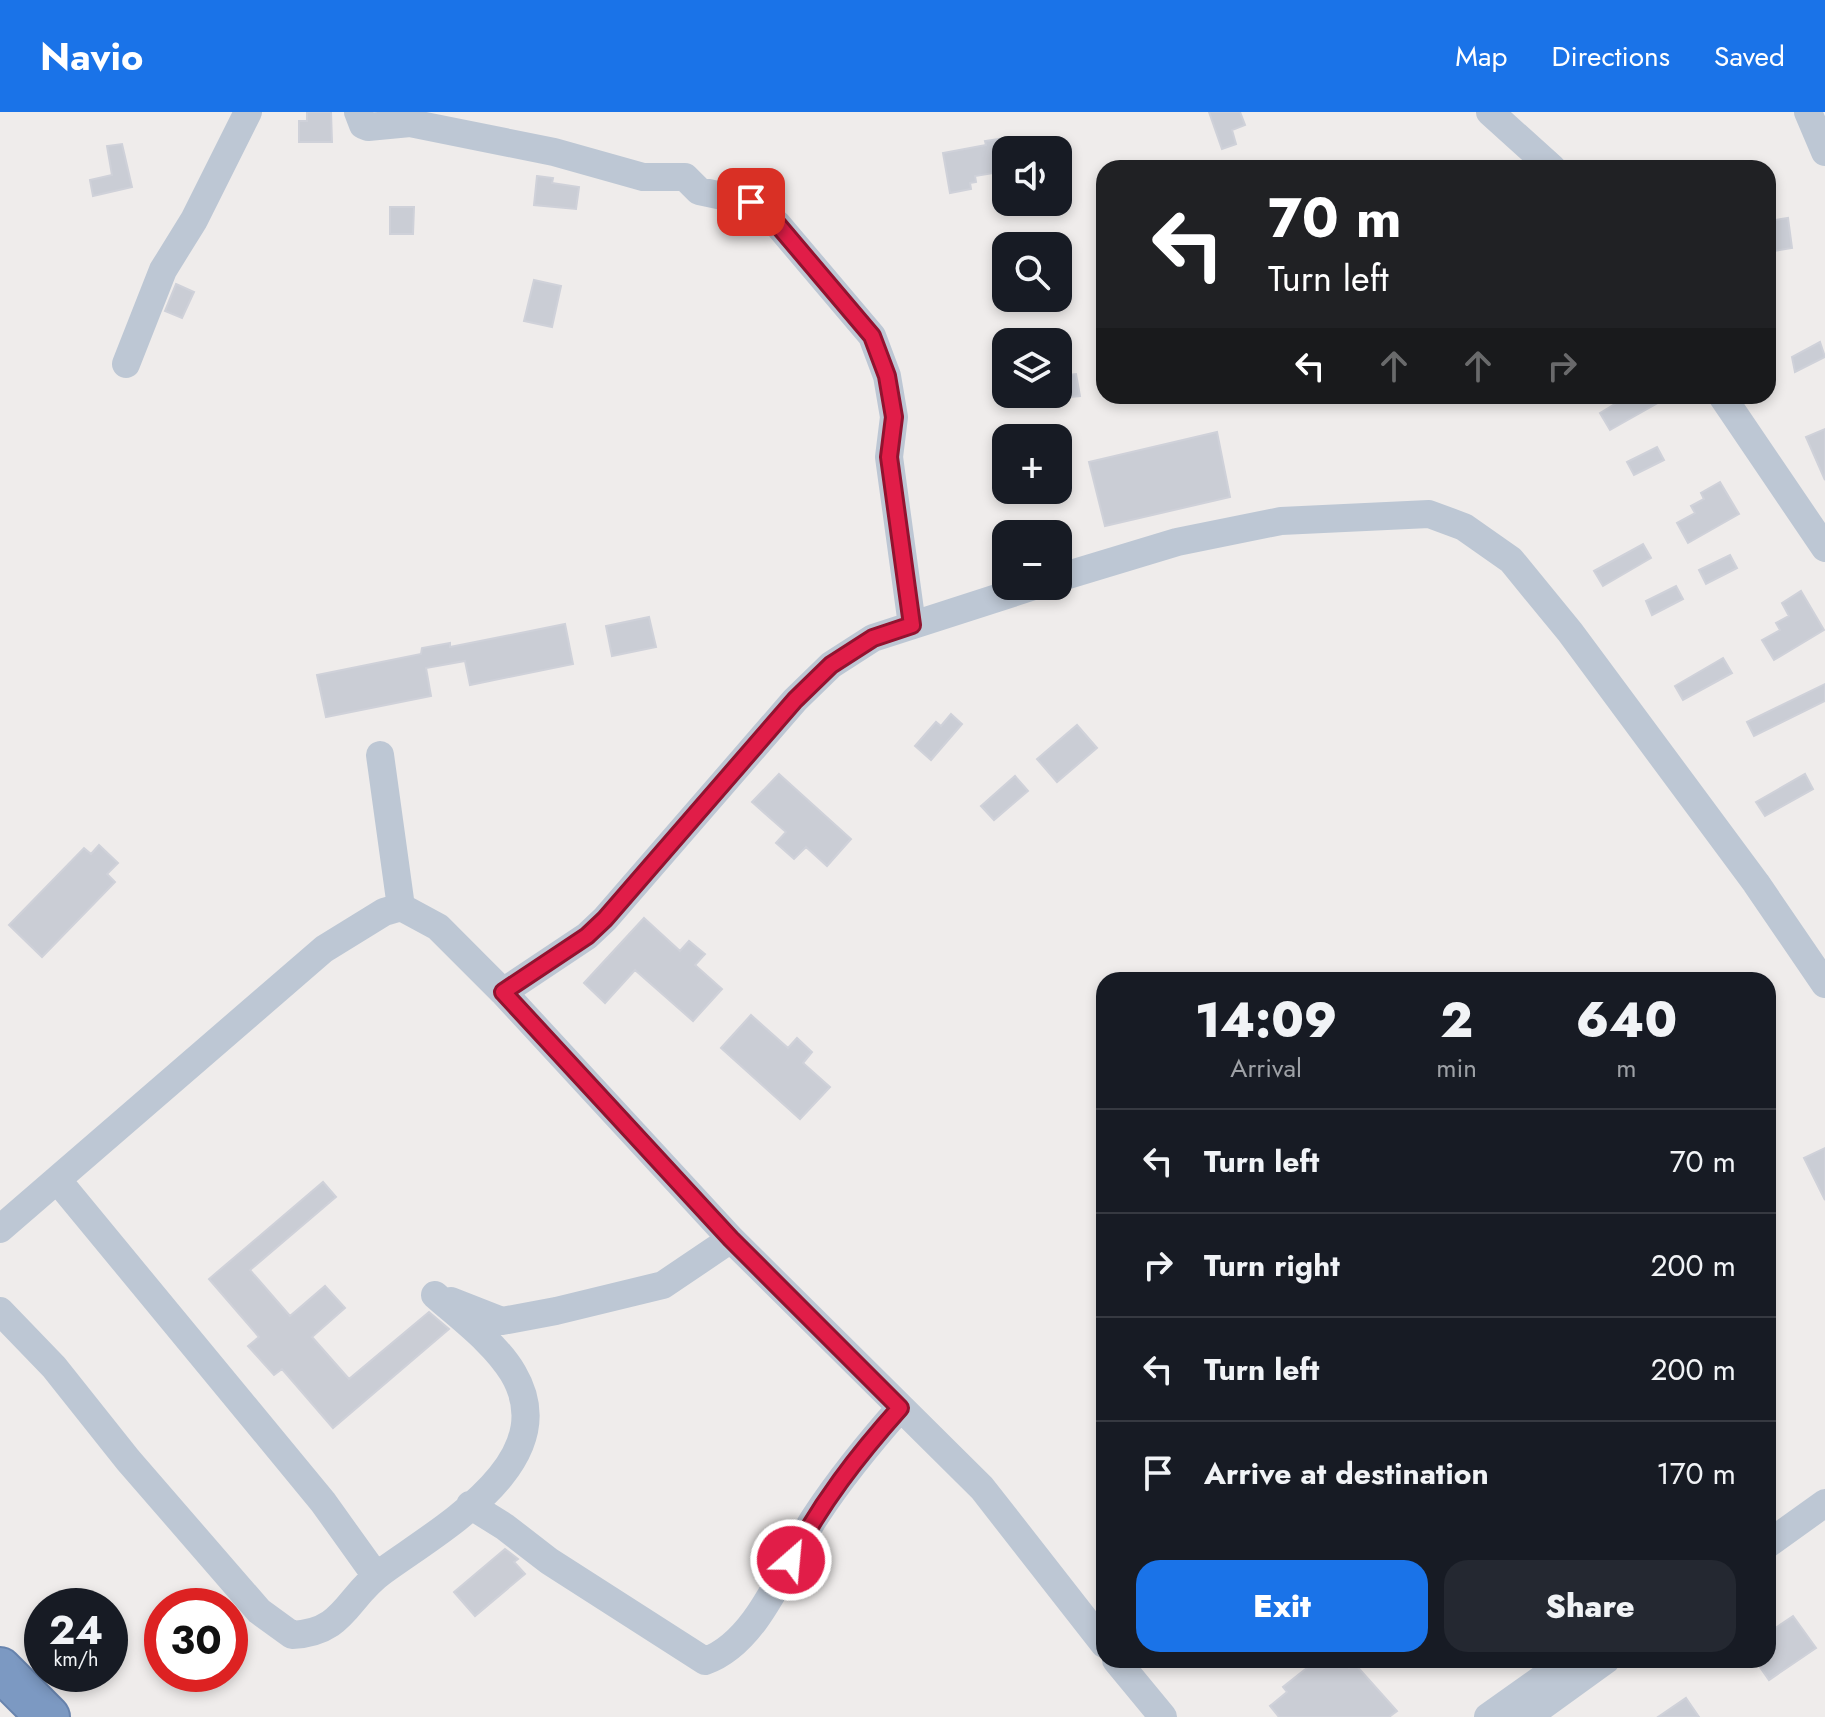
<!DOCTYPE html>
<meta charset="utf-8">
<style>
:root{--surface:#171b24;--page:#242831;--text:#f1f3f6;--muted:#9ea1a6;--line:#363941;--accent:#1a73e8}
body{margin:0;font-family:Jost,sans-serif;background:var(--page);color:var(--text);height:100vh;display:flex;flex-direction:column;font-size:30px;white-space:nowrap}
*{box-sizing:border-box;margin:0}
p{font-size:26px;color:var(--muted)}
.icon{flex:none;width:44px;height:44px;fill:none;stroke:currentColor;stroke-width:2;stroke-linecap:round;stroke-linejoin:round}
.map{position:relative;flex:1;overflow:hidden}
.drawer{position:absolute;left:1096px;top:860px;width:680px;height:696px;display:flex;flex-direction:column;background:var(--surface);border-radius:24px;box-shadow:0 4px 12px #0003}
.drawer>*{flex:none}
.hud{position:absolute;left:1096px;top:48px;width:680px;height:244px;border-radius:24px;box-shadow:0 4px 12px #0003;background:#202124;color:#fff;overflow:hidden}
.buttons{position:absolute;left:992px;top:24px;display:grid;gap:16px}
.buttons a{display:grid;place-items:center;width:80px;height:80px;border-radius:16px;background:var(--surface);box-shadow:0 4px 12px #0003;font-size:40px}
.speed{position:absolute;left:24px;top:1476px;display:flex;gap:16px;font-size:40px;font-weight:700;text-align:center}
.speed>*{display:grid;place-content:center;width:104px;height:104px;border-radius:50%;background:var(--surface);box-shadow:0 4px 12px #0003;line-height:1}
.speed small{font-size:20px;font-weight:400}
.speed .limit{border:12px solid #d22;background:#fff;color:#111}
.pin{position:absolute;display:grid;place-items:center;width:68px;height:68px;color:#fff;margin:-34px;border-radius:16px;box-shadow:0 4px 12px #0006}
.me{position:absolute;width:88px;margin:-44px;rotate:27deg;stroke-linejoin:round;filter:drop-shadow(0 0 6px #0008)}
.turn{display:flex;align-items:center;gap:28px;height:168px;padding:0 40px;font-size:36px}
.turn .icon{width:104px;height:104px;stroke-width:2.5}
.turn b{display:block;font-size:56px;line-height:68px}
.lanes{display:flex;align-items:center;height:76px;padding:0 40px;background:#0003;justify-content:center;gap:40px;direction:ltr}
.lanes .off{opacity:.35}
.eta{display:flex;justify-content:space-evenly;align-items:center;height:136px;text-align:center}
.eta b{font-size:48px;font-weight:800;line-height:56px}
.button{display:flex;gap:16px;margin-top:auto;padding:16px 40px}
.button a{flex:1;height:92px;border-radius:24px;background:var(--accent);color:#fff;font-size:32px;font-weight:800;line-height:92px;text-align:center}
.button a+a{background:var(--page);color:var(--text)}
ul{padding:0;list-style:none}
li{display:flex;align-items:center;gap:24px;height:104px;padding:0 40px;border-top:2px solid var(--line)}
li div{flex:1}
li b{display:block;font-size:30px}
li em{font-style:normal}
header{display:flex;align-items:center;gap:48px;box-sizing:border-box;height:112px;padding:0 40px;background:var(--accent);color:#fff}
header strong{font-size:38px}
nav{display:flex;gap:44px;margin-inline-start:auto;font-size:28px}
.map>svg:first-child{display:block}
.building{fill:#cacdd5;stroke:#cfd1d9;stroke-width:2}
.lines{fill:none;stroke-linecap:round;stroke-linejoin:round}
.highway-casing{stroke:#6884ae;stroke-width:46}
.minor{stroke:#bdc7d4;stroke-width:28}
.highway{stroke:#7c99c2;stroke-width:42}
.route-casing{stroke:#92132f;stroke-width:20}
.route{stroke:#e11d48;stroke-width:14}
</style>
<header>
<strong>Navio</strong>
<nav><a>Map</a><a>Directions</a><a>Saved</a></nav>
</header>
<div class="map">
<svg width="1825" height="1605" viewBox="0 0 1825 1605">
<rect width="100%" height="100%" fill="#efeceb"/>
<path class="building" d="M307 0H331L332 30H299V9H307Z
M1209 0H1240L1245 13 1232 18 1236 32 1222 37Z
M1006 26V59L975 64 976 70 970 71 971 77 950 81 943 41 986 33 985 29Z
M122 32 132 75 93 84 90 68 112 63 107 34Z
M537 64 553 66 552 71 579 75 576 97 534 93Z
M390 95H414L413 122H390Z
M1788 106 1792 136 1768 140V109Z
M534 168 561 174 552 215 524 209Z
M176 172 194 180 182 206 165 199Z
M1820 230 1825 245 1795 260 1792 245Z
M1076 262 1080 284 1059 286 1058 264Z
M1615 284H1670L1610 318 1600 301 1618 290Z
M1825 317V368L1806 325Z
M1217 320 1230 385 1105 414 1089 350Z
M1657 335 1664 348 1634 363 1627 350Z
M1720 370 1739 402 1688 431 1677 411 1695 401 1691 394 1704 387 1701 381Z
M1643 432 1651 446 1603 474 1594 459Z
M1730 443 1737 456 1706 472 1699 458Z
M1676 474 1683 487 1652 503 1646 489Z
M1801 479 1824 518 1774 548 1762 528 1780 518 1776 511 1789 504 1782 491Z
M649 505 656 535 612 544 606 514Z
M565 512 573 552 470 573 465 549 426 556 431 584 326 605 317 563 421 542 422 536 450 531V535Z
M1723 546 1732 561 1683 588 1675 574Z
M1825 572V589L1754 624 1747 610Z
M951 602 962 612 931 648 915 634 936 610 941 614Z
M1077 613 1097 636 1057 670 1037 647Z
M779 662 851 727 827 754 806 735 794 747 776 731 786 720 752 690Z
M1805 662 1813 677 1765 704 1756 690Z
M1015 664 1028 679 994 708 981 694Z
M99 733 118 751 107 762 115 770 42 845 9 813 84 736 91 742Z
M644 806 680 839 689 829 705 842 695 853 722 877 693 909 635 858 605 891 584 871Z
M751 903 788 936 797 926 812 940 803 951 830 975 800 1007 721 936Z
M1825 1036V1088L1804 1046Z
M323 1070 336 1085 250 1158 290 1204 325 1174 345 1196 312 1225 349 1267 429 1200 449 1217 333 1316 282 1257 274 1263 248 1234 259 1225 209 1167Z
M505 1437 518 1447 514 1450 525 1462 475 1504 454 1480Z
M1793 1504 1816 1536 1769 1568 1755 1548H1768V1521Z
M1317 1548H1342L1349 1556 1355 1552 1397 1599 1389 1605H1279L1270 1594 1287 1580 1283 1575Z
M1686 1586 1699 1605H1658Z"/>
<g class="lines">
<g class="highway-casing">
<path id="highway" d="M0 1557 48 1605"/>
</g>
<path class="minor" d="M358 0 363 13 368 15 410 11 554 40 643 65H685L699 79 751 90 778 113 872 224 887 264 894 305 889 345 912 513
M1490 0 1552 56
M1808 0 1825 40
M126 252 163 158 194 108 248 0
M1722 284 1825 436
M1058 466 1177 430 1281 409 1429 402 1464 415 1511 448 1570 520 1756 771 1825 872
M380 643 401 795
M503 880 587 824 605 807 795 588 831 553 873 526 1034 474
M59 1070 323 1390 376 1464
M0 1117 324 837 384 800 401 795 438 815 503 880 731 1127 982 1376 1104 1532
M451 1189 502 1209 556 1199 663 1173 731 1127
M0 1199 54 1255 128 1348 259 1499 292 1523C346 1520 346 1485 383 1459 442 1416 565 1349 513 1261 495 1231 461 1206 435 1183
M470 1393 505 1415 549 1449 705 1549C760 1530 786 1447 817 1402 842 1364 870 1330 900 1296
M1768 1432 1825 1391
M1116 1548 1163 1605
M1488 1605 1568 1548
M1527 1605 1606 1548"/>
<use href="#highway" class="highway"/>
</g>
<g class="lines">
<g class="route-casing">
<path id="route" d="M751 90 778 113 872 224 887 264 894 305 889 345 912 513 873 526 831 553 795 588 605 807 587 824 503 880 731 1127 900 1296C857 1344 821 1391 791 1448"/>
</g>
<use href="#route" class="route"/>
</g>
</svg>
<div class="buttons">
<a><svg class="icon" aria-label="sound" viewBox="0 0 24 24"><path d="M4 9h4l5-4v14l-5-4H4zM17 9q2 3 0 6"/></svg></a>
<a><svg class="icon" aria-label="search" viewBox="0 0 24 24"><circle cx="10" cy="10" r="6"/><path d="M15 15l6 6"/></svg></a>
<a><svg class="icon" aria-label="layers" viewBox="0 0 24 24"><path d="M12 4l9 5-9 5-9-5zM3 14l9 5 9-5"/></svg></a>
<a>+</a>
<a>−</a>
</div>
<div class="speed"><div>24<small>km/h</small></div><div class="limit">30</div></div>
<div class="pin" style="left:751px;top:90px;background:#d93025"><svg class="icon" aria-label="arrive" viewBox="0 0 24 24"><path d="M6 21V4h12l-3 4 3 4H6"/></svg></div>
<svg class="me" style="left:791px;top:1448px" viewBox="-20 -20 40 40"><circle r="17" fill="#e11d48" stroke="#fff" stroke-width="3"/><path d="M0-11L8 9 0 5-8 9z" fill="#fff"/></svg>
<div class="hud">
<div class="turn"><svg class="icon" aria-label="left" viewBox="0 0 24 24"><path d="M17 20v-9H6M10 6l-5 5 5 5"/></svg><div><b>70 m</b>Turn left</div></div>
<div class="lanes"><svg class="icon" aria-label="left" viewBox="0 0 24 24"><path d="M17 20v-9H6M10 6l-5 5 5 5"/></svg><svg class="icon off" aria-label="ahead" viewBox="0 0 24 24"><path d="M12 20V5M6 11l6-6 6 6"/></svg><svg class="icon off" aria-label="ahead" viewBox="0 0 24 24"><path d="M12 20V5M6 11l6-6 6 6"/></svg><svg class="icon off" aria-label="right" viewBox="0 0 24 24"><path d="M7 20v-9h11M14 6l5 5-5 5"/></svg></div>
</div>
<section class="drawer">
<div class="eta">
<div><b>14:09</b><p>Arrival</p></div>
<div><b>2</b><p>min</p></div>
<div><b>640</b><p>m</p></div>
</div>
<ul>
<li><svg class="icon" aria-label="left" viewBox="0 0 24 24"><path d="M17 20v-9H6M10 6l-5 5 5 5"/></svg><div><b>Turn left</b></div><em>70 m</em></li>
<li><svg class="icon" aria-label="right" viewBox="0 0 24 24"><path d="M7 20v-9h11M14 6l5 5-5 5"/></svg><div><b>Turn right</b></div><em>200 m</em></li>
<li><svg class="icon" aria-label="left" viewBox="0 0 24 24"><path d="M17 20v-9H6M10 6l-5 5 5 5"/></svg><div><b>Turn left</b></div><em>200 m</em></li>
<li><svg class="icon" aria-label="arrive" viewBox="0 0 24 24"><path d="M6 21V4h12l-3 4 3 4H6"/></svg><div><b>Arrive at destination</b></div><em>170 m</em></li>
</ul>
<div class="button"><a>Exit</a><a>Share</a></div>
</section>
</div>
